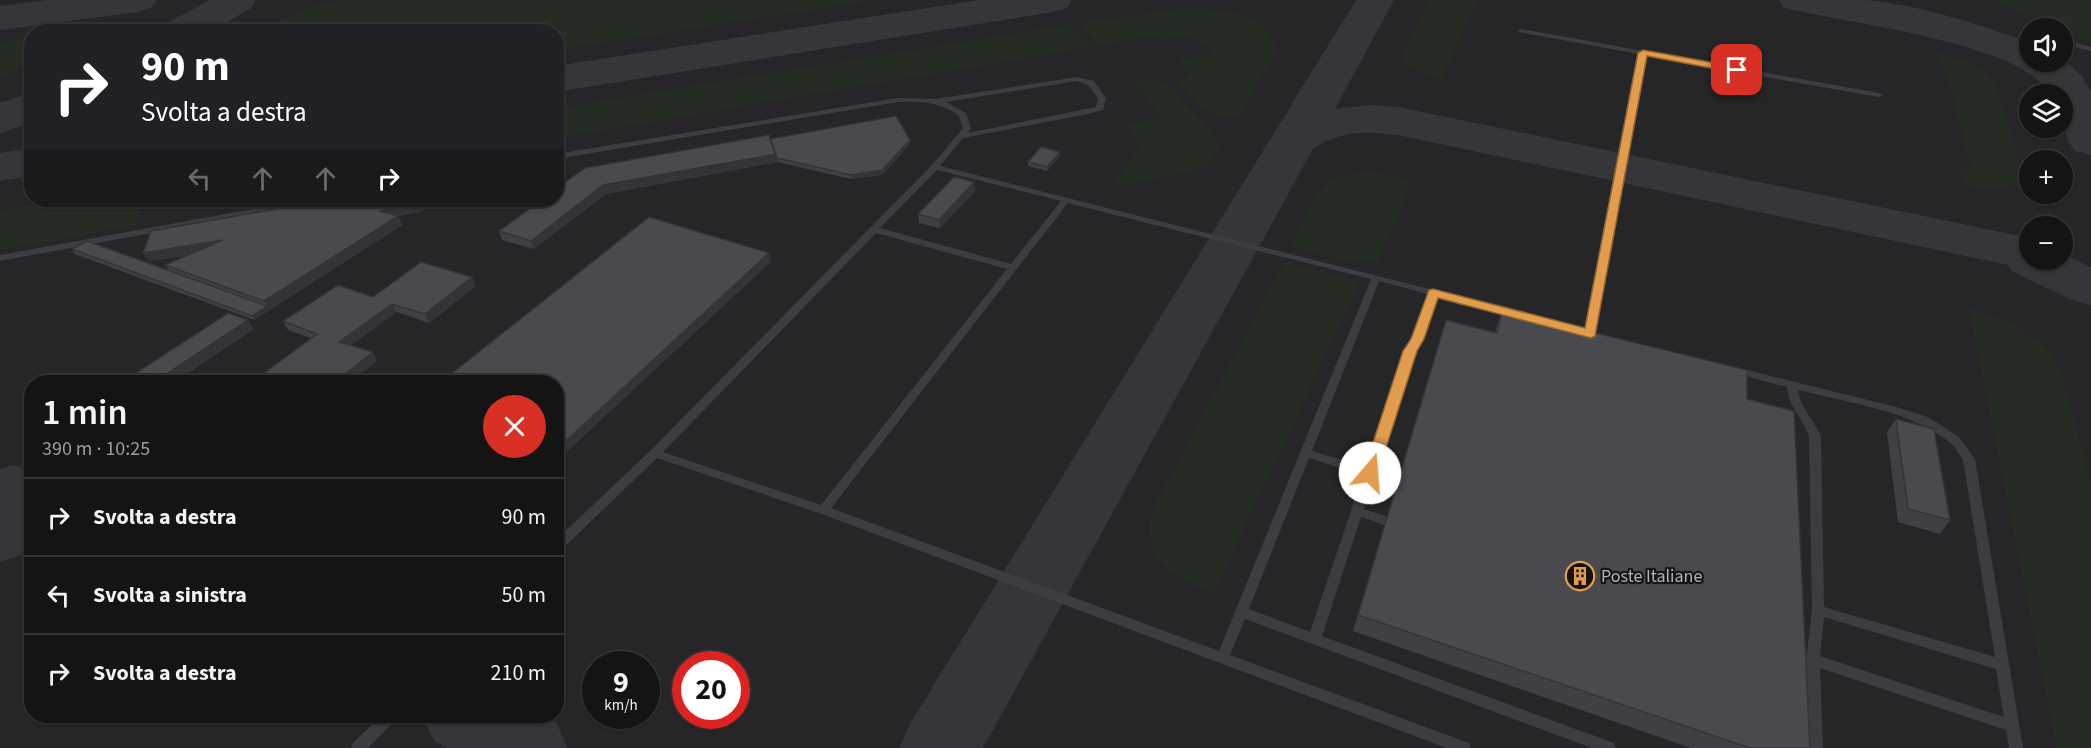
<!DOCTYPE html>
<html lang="it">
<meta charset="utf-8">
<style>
:root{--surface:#141415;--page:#212122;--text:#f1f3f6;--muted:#9d9ea0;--line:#333334}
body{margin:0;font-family:"Source Sans 3",sans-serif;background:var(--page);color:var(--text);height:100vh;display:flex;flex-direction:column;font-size:22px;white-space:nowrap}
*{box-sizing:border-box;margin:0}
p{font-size:20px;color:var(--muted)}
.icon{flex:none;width:33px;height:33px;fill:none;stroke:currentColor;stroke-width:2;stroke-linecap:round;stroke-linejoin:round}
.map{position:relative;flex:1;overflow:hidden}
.drawer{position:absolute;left:24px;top:375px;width:540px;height:348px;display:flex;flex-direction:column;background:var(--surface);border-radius:24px;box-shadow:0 2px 4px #0004,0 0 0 2px var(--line)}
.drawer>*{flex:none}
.hud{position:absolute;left:24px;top:24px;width:540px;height:183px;border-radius:24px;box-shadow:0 2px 4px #0004,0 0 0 2px var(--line);background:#202124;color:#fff;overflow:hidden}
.fabs{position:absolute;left:2019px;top:18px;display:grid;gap:12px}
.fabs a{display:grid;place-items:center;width:54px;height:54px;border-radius:50%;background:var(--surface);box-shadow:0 2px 4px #0004,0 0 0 2px var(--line);font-size:30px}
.speed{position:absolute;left:582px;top:651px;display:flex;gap:12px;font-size:30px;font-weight:700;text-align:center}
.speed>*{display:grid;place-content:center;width:78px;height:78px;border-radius:50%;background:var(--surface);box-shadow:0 2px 4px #0004,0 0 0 2px var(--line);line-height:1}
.speed small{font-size:15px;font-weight:400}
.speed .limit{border:9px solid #d22;background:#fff;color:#111}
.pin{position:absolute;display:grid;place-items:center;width:51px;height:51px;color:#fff;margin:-26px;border-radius:12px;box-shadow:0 3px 9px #0006}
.me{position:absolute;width:66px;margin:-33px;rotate:18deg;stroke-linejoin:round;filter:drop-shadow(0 0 4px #0008)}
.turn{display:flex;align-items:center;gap:21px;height:126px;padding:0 18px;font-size:27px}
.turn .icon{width:78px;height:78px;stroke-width:2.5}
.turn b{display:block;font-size:42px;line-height:51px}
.lanes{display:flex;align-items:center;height:57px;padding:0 18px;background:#0003;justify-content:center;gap:30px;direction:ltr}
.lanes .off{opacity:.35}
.round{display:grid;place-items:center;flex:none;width:63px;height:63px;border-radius:32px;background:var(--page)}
.head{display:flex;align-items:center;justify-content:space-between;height:102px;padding:0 18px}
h1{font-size:36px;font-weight:600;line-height:45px}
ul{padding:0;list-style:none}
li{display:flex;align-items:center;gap:18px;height:78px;padding:0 18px;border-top:2px solid var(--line)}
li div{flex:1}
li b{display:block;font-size:22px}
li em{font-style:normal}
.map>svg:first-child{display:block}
.built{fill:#262629;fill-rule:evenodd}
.green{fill:#242c24}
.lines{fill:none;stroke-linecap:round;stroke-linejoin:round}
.taxiway{fill:#36363a;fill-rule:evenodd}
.service{fill:#3b3d41;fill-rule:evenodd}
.wall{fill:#3f4043}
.shaded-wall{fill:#333437}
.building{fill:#494a4e;stroke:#333437;stroke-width:1.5}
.route{fill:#e19d4d;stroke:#926632;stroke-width:1.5}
.labels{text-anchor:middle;stroke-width:4.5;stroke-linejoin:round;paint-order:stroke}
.poi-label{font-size:18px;fill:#aeb3ba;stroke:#151517;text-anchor:start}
</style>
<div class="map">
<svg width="2091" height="748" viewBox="0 0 2091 748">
<rect width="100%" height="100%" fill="#1a1a1c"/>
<path class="built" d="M0 0H2091V748H0ZM2030 28H2062V62H2030ZM32 32H556V200H32ZM2030 94H2062V128H2030ZM2030 160H2062V194H2030ZM2030 226H2062V260H2030ZM32 382H556V716H32ZM596 664H646V716H596ZM686 664H736V716H686Z"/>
<path class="green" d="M341 0H875L557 50 556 32 258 31 307 8Z
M1430 0H1478L1441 80 1418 71 1403 59V53Z
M1996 0H2091V42L2063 33 2062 28H2055Z
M1179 9C1213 8 1272 10 1276 53L1238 117C1200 117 1200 106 1176 79L1191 76 1177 60 1211 55 1215 51 1201 45 1192 35 1161 40 1158 36 1099 45 1085 30 1084 22Z
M1070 24 1091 47 557 138V108Z
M31 38V63L0 78V42Z
M1933 51 1967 61 1990 75 1996 86 2021 168C2020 196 1980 188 1963 184L1958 166 1971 168 1947 72Z
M1148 78 1169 85 1217 140 1219 147 1208 167 1123 186H1117L1115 181 1141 145 1125 125 1163 118 1132 79Z
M1370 172 1412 180 1379 261 1351 262 1292 247C1314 202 1313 174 1370 172Z
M49 200H192L142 208 135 226 0 250V212Z
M1284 263 1352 280 1357 285V288L1213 594C1171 574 1139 562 1153 508Z
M1969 308 2015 325 2046 347 2060 368 2091 483V748H2057Z"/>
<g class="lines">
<path class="taxiway" d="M48 0H156L151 8 137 12 0 30V6Z
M209 0H256L251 8 211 32H162L168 23Z
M979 0H1072L1067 8 1053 12 556 92V66Z
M1356 0H1394L1335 109 1369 105 1398 107 2030 238V260H2062V254L2091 267V305L2072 300 2012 271 2008 265 1398 135C1368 131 1339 130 1313 149L983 748H899L911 722Z
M1779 0C1807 0 1837 0 1866 0 1914 4 1984 25 2030 43V62H2062V58L2081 75 2091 91V155L2075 151C2061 132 2062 117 2062 94H2049C2028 44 1837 21 1784 8Z
M32 92V122L0 134V103Z
M32 148V176L0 181V153Z
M13 465 32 471V542L24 554 0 562V469Z
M422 716H542L556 722 568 748H447L434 741Z"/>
<path class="service" d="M1521 29 1879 93 1883 95 1879 97 1646 56 1596 333 1591 336 1586 333 1639 54 1519 32V30Z
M2076 43 2091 47V51L2076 47Z
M1077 77 1094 81 1106 98 1103 110 1088 114 963 138 940 166 1517 311 1519 313 1514 316 1437 296 1423 339 1415 351 1364 509 1391 518 1393 521 1391 524 1387 526 1361 517 1322 636 1614 743 1616 748H1592L1245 619 1230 655 1469 743 1471 748H1447L819 513 657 458 560 551 556 553V540L651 450 932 165 963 128 959 116C941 102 921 101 898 102L556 159V154L898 98 935 99ZM1077 81 1088 85 1098 98 1096 107 968 133 971 128 966 113 946 102ZM937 170 1061 201 1011 264 880 228ZM1068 203 1371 279 1219 651 831 508ZM876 233 1007 269 821 505 663 452ZM1379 281 1428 294 1413 339 1405 351 1366 467 1312 451ZM1309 458 1363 475 1310 632 1249 609Z
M303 200H319L315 203 0 261V255Z
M1735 367 1896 407 1928 417 1959 437 1975 459 2023 748H2009L2006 730 1820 668 1823 748H1809L1806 663 1803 662 1801 658 1803 654 1807 653 1812 610 1809 437C1804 419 1788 407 1787 387L1731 372 1730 370 1731 368ZM1798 390C1845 402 1912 411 1949 442 1955 446 1959 454 1963 460L1995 657 1824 607 1821 437C1815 420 1800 408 1798 390ZM1824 617 1996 669 2004 717 1820 656Z
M381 716H397L395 720 368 748H351L353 743Z"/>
</g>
<path class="wall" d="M770 139 910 144 882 175 851 179 778 162 606 194 534 249 502 240 499 231 542 200Z
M1060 152V156L1047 171 1028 166V162Z
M974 182 975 191 940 228 919 223 918 214Z
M328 200H425L424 211 398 216 402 225 254 320 75 254 72 249 169 271 165 265 189 255 149 261 143 253Z
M476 286 429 323 397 312 351 345 377 361 351 382H259L263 380 260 376 311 338 288 330 283 321 373 297Z
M1502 310 1747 399 1810 748H1691L1353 631 1446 320 1495 332Z
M254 329 174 382H143L136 373Z
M1896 419 1950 520 1940 534 1898 522 1887 432Z"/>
<path class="shaded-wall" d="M910 140V144L882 175 851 179V175Z
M1060 152V156L1047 171V167Z
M776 154 778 162 606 194 534 249 531 241 603 185Z
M974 182 975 191 940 228 939 220Z
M421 200H425L424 211 398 216 402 225 254 320 252 316 267 306 264 301 379 211Z
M223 240 228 248 149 261 143 253Z
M769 253 771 262 556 462V450Z
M472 277 476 286 429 323 425 314Z
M392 304 397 312 343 351 339 342Z
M248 320 254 329 174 382H157L156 381Z
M373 352 377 361 351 382H335Z"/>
<path class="building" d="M896 116 910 140 882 170 851 175 777 158 770 139Z
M769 135 776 154 603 185 531 241 499 231 542 200H556V189L585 168Z
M1041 147 1060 152 1047 167 1028 162Z
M954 177 974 182 939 220 918 214Z
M328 200H421V203L379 211 398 216 264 301 165 265 223 240 143 253 151 231Z
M649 217 769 253 556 450V382H441Z
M87 241 267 306 252 316 72 249Z
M421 262 472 277 425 314 392 304 339 342 373 352 335 382H278L260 376 317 334 283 321 338 285 373 297Z
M1502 310 1747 370V399L1794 411 1810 748H1750L1358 615 1446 320 1497 333Z
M228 313 248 320 156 381 136 373Z
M1896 419 1934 429 1950 520 1908 509Z"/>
<path class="route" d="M1643 50 1737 67 1742 70 1737 73 1647 56 1595 336 1591 338 1438 298 1424 339 1417 351 1378 473 1376 477H1365L1363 473 1403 351 1411 339 1429 290 1433 289 1585 328 1638 53Z"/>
<defs>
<g id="building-ring" transform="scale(1.5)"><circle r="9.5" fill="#151517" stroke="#e19d4d" stroke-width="1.5"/><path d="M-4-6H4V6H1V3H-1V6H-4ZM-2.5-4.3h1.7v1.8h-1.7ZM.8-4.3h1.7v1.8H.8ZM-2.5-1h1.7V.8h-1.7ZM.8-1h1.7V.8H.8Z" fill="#e19d4d"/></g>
</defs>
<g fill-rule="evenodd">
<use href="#building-ring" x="1580" y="576"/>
</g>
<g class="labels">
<g class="poi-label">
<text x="1601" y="582">Poste Italiane</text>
</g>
</g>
</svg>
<div class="fabs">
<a><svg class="icon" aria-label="sound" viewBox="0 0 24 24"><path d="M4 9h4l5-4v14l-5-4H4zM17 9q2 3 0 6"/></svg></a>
<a><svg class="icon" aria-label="layers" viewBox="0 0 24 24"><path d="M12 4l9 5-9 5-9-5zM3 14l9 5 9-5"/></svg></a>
<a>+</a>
<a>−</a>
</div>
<div class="speed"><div>9<small>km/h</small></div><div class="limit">20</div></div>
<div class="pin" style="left:1737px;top:70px;background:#d93025"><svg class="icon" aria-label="arrive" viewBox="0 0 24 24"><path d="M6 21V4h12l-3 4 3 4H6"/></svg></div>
<svg class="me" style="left:1370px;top:473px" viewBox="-20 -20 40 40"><circle r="19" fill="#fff"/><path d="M0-13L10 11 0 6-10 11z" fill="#e19d4d"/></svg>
<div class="hud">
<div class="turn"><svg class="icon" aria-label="right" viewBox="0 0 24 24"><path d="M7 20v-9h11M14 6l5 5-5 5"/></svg><div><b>90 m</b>Svolta a destra</div></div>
<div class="lanes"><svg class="icon off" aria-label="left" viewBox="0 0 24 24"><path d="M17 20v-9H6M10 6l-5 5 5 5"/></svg><svg class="icon off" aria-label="ahead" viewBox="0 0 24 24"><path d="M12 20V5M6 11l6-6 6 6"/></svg><svg class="icon off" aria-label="ahead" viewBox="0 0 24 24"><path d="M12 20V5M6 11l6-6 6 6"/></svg><svg class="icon" aria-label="right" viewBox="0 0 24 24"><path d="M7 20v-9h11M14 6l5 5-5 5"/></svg></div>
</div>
<section class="drawer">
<div class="head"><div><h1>1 min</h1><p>390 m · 10:25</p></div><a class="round" style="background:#d93025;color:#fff"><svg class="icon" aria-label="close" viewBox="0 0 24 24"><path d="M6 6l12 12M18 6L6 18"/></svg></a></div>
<ul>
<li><svg class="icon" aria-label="right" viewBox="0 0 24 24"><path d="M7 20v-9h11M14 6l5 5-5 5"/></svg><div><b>Svolta a destra</b></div><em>90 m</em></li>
<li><svg class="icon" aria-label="left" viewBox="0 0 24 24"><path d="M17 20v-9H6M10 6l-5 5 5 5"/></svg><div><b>Svolta a sinistra</b></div><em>50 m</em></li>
<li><svg class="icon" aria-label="right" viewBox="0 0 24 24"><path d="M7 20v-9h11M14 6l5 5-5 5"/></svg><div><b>Svolta a destra</b></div><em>210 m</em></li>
</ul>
</section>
</div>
